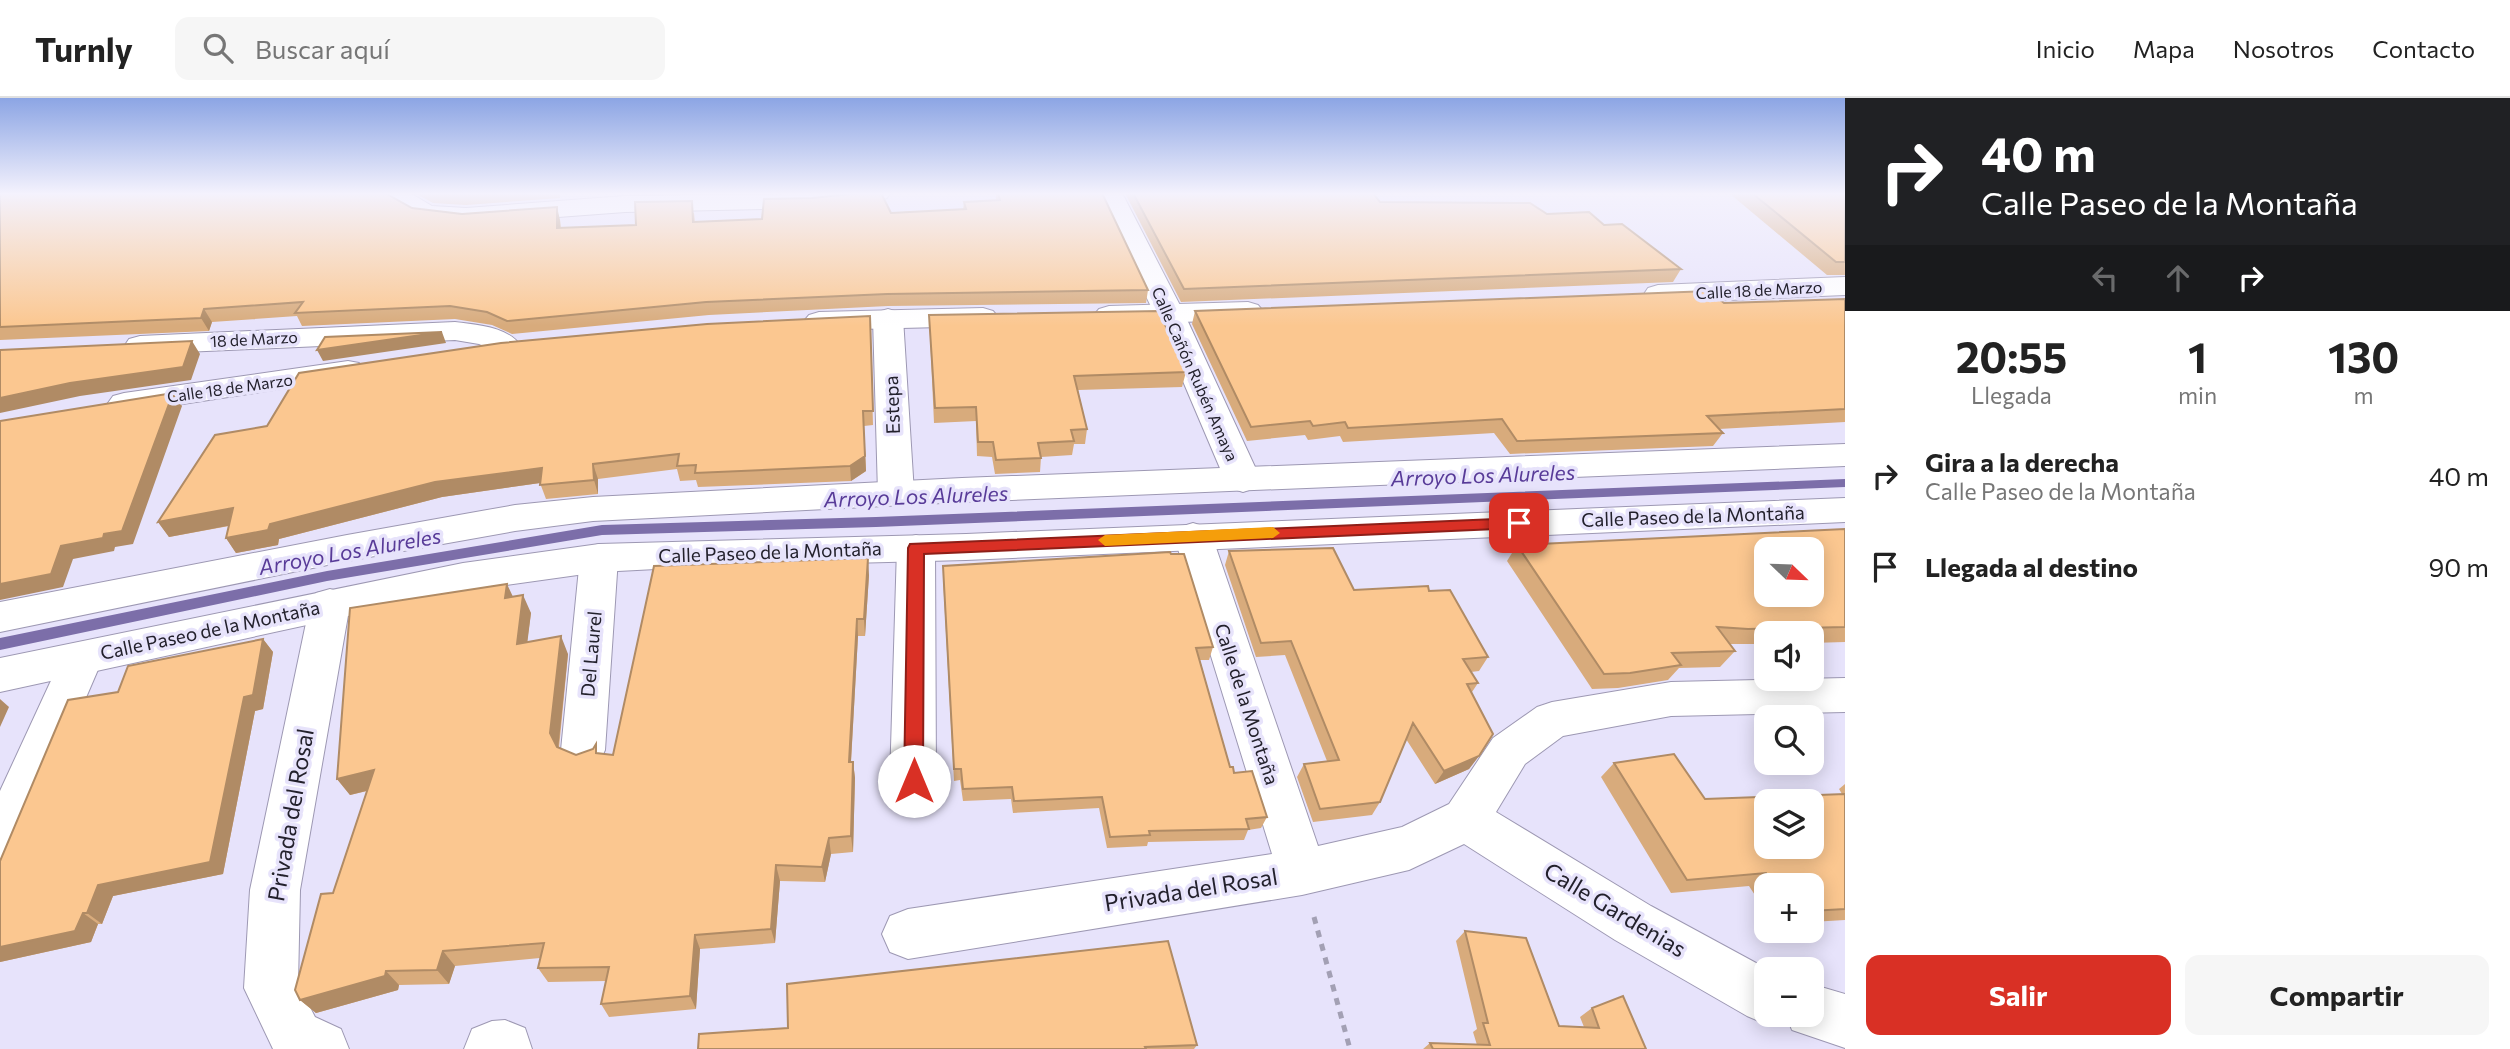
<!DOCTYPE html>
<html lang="es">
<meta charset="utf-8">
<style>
:root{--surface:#fff;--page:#f6f6f6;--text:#222;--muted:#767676;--line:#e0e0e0;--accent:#d93025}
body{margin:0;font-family:Commissioner,sans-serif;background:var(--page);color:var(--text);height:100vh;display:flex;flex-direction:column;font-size:26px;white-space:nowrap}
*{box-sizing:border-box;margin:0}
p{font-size:23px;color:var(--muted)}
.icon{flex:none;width:38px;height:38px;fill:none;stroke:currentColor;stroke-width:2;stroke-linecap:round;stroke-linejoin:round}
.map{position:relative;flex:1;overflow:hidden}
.panel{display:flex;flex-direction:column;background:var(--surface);width:665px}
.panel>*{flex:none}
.guide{background:#202124;color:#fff;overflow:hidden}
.needle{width:46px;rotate:113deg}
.buttons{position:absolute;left:1754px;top:439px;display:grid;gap:14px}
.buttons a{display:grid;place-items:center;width:70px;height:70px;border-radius:14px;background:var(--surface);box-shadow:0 4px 18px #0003;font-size:35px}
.pin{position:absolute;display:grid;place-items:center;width:60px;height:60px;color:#fff;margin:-30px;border-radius:14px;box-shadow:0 4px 10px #0006}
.me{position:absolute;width:77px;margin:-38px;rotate:0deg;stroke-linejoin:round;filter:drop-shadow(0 0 5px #0008)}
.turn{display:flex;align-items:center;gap:24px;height:147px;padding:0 21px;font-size:32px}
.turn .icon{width:91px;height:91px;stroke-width:2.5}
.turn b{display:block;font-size:49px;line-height:60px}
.lanes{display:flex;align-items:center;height:66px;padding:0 21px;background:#0003;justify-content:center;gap:35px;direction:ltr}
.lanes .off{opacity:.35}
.eta{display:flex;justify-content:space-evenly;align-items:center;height:119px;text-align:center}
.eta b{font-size:42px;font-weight:700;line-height:49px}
.primary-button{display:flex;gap:14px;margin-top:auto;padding:14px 21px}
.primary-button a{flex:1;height:80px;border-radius:14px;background:var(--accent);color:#fff;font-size:28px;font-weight:700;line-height:80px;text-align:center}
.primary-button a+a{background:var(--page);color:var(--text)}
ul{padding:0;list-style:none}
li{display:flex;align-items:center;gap:21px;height:91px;padding:0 21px}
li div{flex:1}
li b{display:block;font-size:26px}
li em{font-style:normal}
header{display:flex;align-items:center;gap:42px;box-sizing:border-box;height:98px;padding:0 35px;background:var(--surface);border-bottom:2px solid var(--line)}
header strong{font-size:33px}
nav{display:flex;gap:38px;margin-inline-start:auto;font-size:24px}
.search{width:490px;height:63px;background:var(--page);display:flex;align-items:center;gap:18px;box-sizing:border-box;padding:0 24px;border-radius:14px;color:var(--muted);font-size:26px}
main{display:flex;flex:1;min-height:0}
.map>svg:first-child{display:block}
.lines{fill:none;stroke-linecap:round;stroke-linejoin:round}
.stream{fill:#7c6ea9;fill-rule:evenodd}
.minor-casing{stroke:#9d98b3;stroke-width:2}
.major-casing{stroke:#9d98b3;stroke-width:2}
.path{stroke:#a3a0b4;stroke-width:5;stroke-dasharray:7 7;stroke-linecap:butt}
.minor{fill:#fff;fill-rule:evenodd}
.major{fill:#fff;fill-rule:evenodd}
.wall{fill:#d8ab7c}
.shaded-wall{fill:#b08b65}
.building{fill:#fbc790;stroke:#b08b65;stroke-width:2;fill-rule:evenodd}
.route{fill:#d93025;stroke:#8d1f18;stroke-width:2}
.slow{fill:#f59e0b}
.labels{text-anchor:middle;stroke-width:7;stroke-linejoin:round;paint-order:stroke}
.far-street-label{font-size:16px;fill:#23212c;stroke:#e7e3fb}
.street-label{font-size:19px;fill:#23212c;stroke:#e7e3fb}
.water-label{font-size:21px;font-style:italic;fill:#583b98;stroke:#e7e3fb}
.near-street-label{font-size:23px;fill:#23212c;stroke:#e7e3fb}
</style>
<header>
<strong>Turnly</strong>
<div class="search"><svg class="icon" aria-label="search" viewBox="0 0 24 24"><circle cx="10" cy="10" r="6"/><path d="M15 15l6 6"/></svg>Buscar aquí</div>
<nav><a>Inicio</a><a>Mapa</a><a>Nosotros</a><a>Contacto</a></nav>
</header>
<main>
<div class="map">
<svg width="1845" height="951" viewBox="0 0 1845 951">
<rect width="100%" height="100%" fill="#e7e3fb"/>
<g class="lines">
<path class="stream" d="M1845 381V389L876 429 602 437 327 483 0 552V540L327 473 602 427 876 419Z"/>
<g class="minor-casing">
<path id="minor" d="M379 95H410L432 108 466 110 625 98 890 95 887 100 878 103 813 110 625 114 466 126 417 120 382 100Z
M1097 95H1122L1184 215 1261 382 1255 390 1243 394 1231 390 1225 382 1154 215Z
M888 211 898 214 903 220 914 395 909 404 896 407 883 404 878 395 873 220 878 214Z
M455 224C477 227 507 228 521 248L517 254 506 257 479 246 455 242 140 256 129 253 125 247 129 241 140 238Z
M1193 425 1206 429 1212 438 1318 748 1402 729 1449 706 1493 640 1537 609 1552 604 1671 584 1845 580V614L1671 618 1563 638 1525 666 1496 714 1651 808 1769 872H1766V917L1785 918 1766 926 1747 918 1615 842 1464 746 1409 772 1302 797 908 861 890 854 882 836 890 818 908 811 1272 756 1174 438 1180 429Z
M916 437 929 441 935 450 936 683 929 697 913 703 897 697 890 683 897 450 903 441Z
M599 446 612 450 618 460 605 652 599 665 583 671 567 665 561 652 580 460 586 450Z
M330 491 344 495 350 506 300 792 298 886 315 919 341 931 349 951H273L244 890 250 792 310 506 316 495Z
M82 544 97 548 103 560 17 760 0 767V693L67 548Z
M1811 886 1845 896V950L1792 932 1786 917H1811Z
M505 922 525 930 532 951H464L472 931 492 923Z"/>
</g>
<g class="major-casing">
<path id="major" d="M1845 179V197L1658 205 1648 202 1644 196 1648 190 1658 187Z
M1248 204 1258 207 1263 213 1258 219 1248 222 1109 226 1099 223 1094 217 1099 211 1109 208Z
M983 210 993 213 998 219 993 225 983 228 819 232 809 229 804 223 809 217 819 214Z
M348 263 359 265 364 272 359 279 124 315 113 312 108 305 113 298 124 295Z
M1845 346V368L962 404 593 423 515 433 347 463 0 534V504L347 437 515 407 593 399 962 380Z
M1845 400V424L966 462 694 469 599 474 463 493 0 594V560L463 465 599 446 966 436Z"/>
</g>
<path class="path" d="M1314 819 1350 951"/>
<use href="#minor" class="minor"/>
<use href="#major" class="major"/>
</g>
<path class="wall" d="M0 95 412 110 462 116 560 122 561 130 636 127 694 115 695 124 963 111 964 104 996 102V95H1102L1148 192 1146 205 888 208 709 217 512 236 492 227 455 221 302 228 297 218 212 224 209 233 0 242Z
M415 95H560V100L466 107 433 105Z
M1125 95H1373L1380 104 1547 116 1604 127 1681 171 1673 184 1181 204Z
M1729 95H1845V177H1827Z
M1845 201V324L1719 331 1723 335 1713 348 1510 356 1494 335 1343 344 1340 338 1308 342 1305 337 1247 343 1192 226 1195 213 1724 205Z
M929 217 1186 274 1182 289 1078 292 1087 331 1085 346H1074L1072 357 1041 359 1040 374 995 376 992 359 977 358 976 323 934 325Z
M870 218 873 327 864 328 866 373 851 383 698 389 696 382 680 383 677 371 598 381V396L546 401 540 385 442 399 279 441 278 447 236 455 226 440 229 428 169 439 158 424Z
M1845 431V544L1811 545V536H1766V546H1730L1735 553 1720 569 1679 570 1668 582 1618 590 1592 591 1507 463 1517 447Z
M1229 453 1354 492 1429 493 1488 559 1479 573 1471 574 1478 585 1472 594 1479 658 1469 671 1435 686 1406 641 1380 704 1372 717 1313 724 1297 679 1304 666 1327 663 1285 557 1256 559 1225 467Z
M943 468 1213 549 1209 562H1200L1230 669 1267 719 1261 730 1248 732 1244 742 1148 744 1147 748 1107 750 1099 710 1013 715 1011 701 963 703 960 682 954 683 943 481Z
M869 477 865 538H858L851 664H853L855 680 853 754 831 756 825 784 780 783 775 845 700 851 696 911 609 919 601 906 606 883 548 884 538 870 540 860 455 868 449 886 399 887 398 892 316 915 300 902 333 795 367 693 350 697 337 681 513 499 531 515 527 544 568 556 559 650 576 657 600 656 613 657Z
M263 541 273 554 263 611 255 613 223 776 113 798 102 826H98L91 844 0 864V763L118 594Z
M1614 665 1705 701 1842 696 1839 691 1845 686V822L1811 824V788H1766V814L1749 788 1671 795 1601 679Z
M1465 833 1559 928 1584 929 1580 919 1592 910 1646 951H1423L1430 945 1477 947 1473 934 1477 931 1456 843Z
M1197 947 1194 951H698Z"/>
<path class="shaded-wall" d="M557 109 560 122 561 142 557 130Z
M204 211 212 224 209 233 201 220Z
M442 234 446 245 323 263 317 252Z
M192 243 200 256 191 282 80 298 0 315V300Z
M173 295 182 308 133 446 115 449 114 453 73 461 63 489 0 502V486L61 448 104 436Z
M863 313 866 373 851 383 850 368Z
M593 366 598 381V396L594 382Z
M542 370 547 384 442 399 279 441 278 447 236 455 226 440 270 426 435 384Z
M233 410 243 425 169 439 158 424Z
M868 460 869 477 865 538 864 521Z
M507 486 515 503 505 500Z
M523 497 531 515 525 563 517 546Z
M857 521 858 538 850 680 849 664Z
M561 538 568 556 558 652 550 635Z
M263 541 273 554 263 611 255 613 223 776 113 798 102 826 87 815 98 787 244 599Z
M0 601 9 609 0 629Z
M1479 658 1469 671 1435 686 1444 673Z
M853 664 855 680 853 754 851 738Z
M374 672 386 688 350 697 337 681Z
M829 740 831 756 825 784 822 769Z
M776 767 780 783 775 845 771 831Z
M83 815 98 826 91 844 0 864V849Z
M695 837 700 851 696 911 690 898Z
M443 853 455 868 449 886 437 872Z
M386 873 399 887 398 892 316 915 300 902Z"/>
<path class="building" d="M0 95H385L412 110 462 116 557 109V130L636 127 635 104 692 103 693 124 762 121 764 101 812 100 860 95H881L891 115 966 111 964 104 1000 102 998 95H1102L1148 192 887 196 706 204 507 223 487 214 450 208 295 215 303 204 204 211 201 220 0 229Z
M1133 95H1373L1380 104 1530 105 1547 116 1589 114 1604 127 1622 126 1681 171 1184 191Z
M1752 95H1845V164H1836Z
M1709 193 1724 205 1845 201V311L1707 318 1723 335 1517 343 1502 321 1348 330 1345 324 1313 328 1310 323 1251 329 1195 213Z
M1159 213 1186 274 1074 278 1087 331 1071 332 1074 343 1038 345 1041 360 996 362 993 344H978L976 309 935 310 929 217Z
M870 218 873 313H863L865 358 850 368 695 375 696 367 677 368 679 356 593 366 594 382 540 387 542 370 435 384 270 426 268 432 226 440 233 410 158 424 215 337 267 328 299 275 501 245 707 226Z
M442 234 317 252 325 239Z
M192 243 183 269 70 285 0 300V252Z
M173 295 122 433 104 436 103 440 61 448 51 476 0 486V323Z
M1845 431V529L1748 531 1717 529 1735 553 1672 555 1681 567 1630 575 1604 576 1517 447ZM1766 452H1811V497H1766Z
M1333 450 1354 492 1428 488 1429 493 1450 492 1488 559 1463 561 1478 585 1467 586 1493 636 1479 658 1444 673 1413 625 1380 704 1320 711 1304 666 1339 662 1291 543 1261 545 1229 453Z
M1170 454 1171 456H1184L1213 549 1196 550 1230 669H1233L1234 675 1252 673 1267 719 1246 721 1249 731 1149 733 1150 737 1110 739 1102 699 1014 703 1012 689 963 691 961 671H954L943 468Z
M868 460 864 521H857L849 664H853L851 738 829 740 822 769 776 767 771 831 695 837 690 898 601 906 609 869 538 870 544 845 443 853 437 872 386 873 385 878 300 902 295 892 321 796 333 795 374 672 337 681 350 510 507 486 505 500 523 497 517 546 561 538 550 635 557 649 576 657 593 651 596 646V655L613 657 654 468Z
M263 541 253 597 244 599 210 764 98 787 87 815H83L75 833 0 849V763L68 602 118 594 128 568Z
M1674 656 1705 701 1845 696V811L1811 813V788H1774L1766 775 1687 782 1614 665ZM1766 704H1811V749H1766Z
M1465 833 1526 840 1559 928 1599 930 1592 910 1623 898 1646 951H1433L1430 945 1490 947 1483 925H1488Z
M1168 843 1197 947 1145 949 1146 951H698L699 936 788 930 787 886Z"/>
<linearGradient id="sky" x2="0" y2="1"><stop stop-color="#8ca5e4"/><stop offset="0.42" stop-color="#f4f2fd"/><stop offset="1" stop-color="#f4f2fd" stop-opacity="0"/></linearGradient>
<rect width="1845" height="228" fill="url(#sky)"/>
<path class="route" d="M1519 420 1526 425 1519 430 924 456 923 683 920 689 914 691 907 689 904 683 908 450 910 446Z"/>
<path class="slow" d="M1273 429 1280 435 1273 440 1105 448 1098 442 1105 437Z"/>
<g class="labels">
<g class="far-street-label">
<text transform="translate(1759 192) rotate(-3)" y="6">Calle 18 de Marzo</text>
<text transform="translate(254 241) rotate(-3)" y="6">18 de Marzo</text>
<text transform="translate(1195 276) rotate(66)" y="6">Calle Cañón Rubén Amaya</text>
<text transform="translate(230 290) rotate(-8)" y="6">Calle 18 de Marzo</text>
</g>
<g class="street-label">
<text transform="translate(892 307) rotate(-92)" y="7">Estepa</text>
<text transform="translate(1693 418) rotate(-2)" y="7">Calle Paseo de la Montaña</text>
<text transform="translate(770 454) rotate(-2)" y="7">Calle Paseo de la Montaña</text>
<text transform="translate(210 532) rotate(-12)" y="7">Calle Paseo de la Montaña</text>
<text transform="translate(591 556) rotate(-85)" y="7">Del Laurel</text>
<text transform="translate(1247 606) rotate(72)" y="7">Calle de la Montaña</text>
</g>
<g class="water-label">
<text transform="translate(1483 378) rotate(-2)" y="7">Arroyo Los Alureles</text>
<text transform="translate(916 399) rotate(-2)" y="7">Arroyo Los Alureles</text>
<text transform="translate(350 454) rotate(-10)" y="7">Arroyo Los Alureles</text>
</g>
<g class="near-street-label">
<text transform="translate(291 717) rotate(-80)" y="8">Privada del Rosal</text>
<text transform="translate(1191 792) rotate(-9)" y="8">Privada del Rosal</text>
<text transform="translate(1615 812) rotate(31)" y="8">Calle Gardenias</text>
</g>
</g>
</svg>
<div class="buttons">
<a><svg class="needle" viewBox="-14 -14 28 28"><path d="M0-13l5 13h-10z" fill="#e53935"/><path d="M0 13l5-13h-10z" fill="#767676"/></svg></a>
<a><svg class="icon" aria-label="sound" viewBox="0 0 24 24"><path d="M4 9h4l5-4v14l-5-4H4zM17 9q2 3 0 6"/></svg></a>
<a><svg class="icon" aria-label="search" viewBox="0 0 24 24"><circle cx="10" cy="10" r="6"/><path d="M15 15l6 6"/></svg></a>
<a><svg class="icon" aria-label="layers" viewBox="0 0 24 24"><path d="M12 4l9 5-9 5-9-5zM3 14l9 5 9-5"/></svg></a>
<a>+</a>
<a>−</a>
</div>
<div class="pin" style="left:1519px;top:425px;background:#d93025"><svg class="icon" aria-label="arrive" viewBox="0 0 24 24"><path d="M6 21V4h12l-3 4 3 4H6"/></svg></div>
<svg class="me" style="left:914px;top:683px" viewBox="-20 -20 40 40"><circle r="19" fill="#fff"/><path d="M0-13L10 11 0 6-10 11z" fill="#d93025"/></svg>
</div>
<section class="panel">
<div class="guide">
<div class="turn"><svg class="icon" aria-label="right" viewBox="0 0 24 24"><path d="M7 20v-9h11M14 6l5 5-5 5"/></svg><div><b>40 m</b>Calle Paseo de la Montaña</div></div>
<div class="lanes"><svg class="icon off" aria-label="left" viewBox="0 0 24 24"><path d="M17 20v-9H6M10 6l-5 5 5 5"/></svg><svg class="icon off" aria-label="ahead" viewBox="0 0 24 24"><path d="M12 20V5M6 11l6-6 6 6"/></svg><svg class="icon" aria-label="right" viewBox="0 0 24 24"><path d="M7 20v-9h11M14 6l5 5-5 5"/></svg></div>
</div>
<div class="eta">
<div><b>20:55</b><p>Llegada</p></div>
<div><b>1</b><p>min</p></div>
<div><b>130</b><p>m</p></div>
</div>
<ul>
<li><svg class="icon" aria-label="right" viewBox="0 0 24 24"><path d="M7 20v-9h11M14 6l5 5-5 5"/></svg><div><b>Gira a la derecha</b><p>Calle Paseo de la Montaña</p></div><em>40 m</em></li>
<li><svg class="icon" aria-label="arrive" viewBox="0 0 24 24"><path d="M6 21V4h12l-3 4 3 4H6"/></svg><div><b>Llegada al destino</b></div><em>90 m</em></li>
</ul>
<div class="primary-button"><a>Salir</a><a>Compartir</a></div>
</section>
</main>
